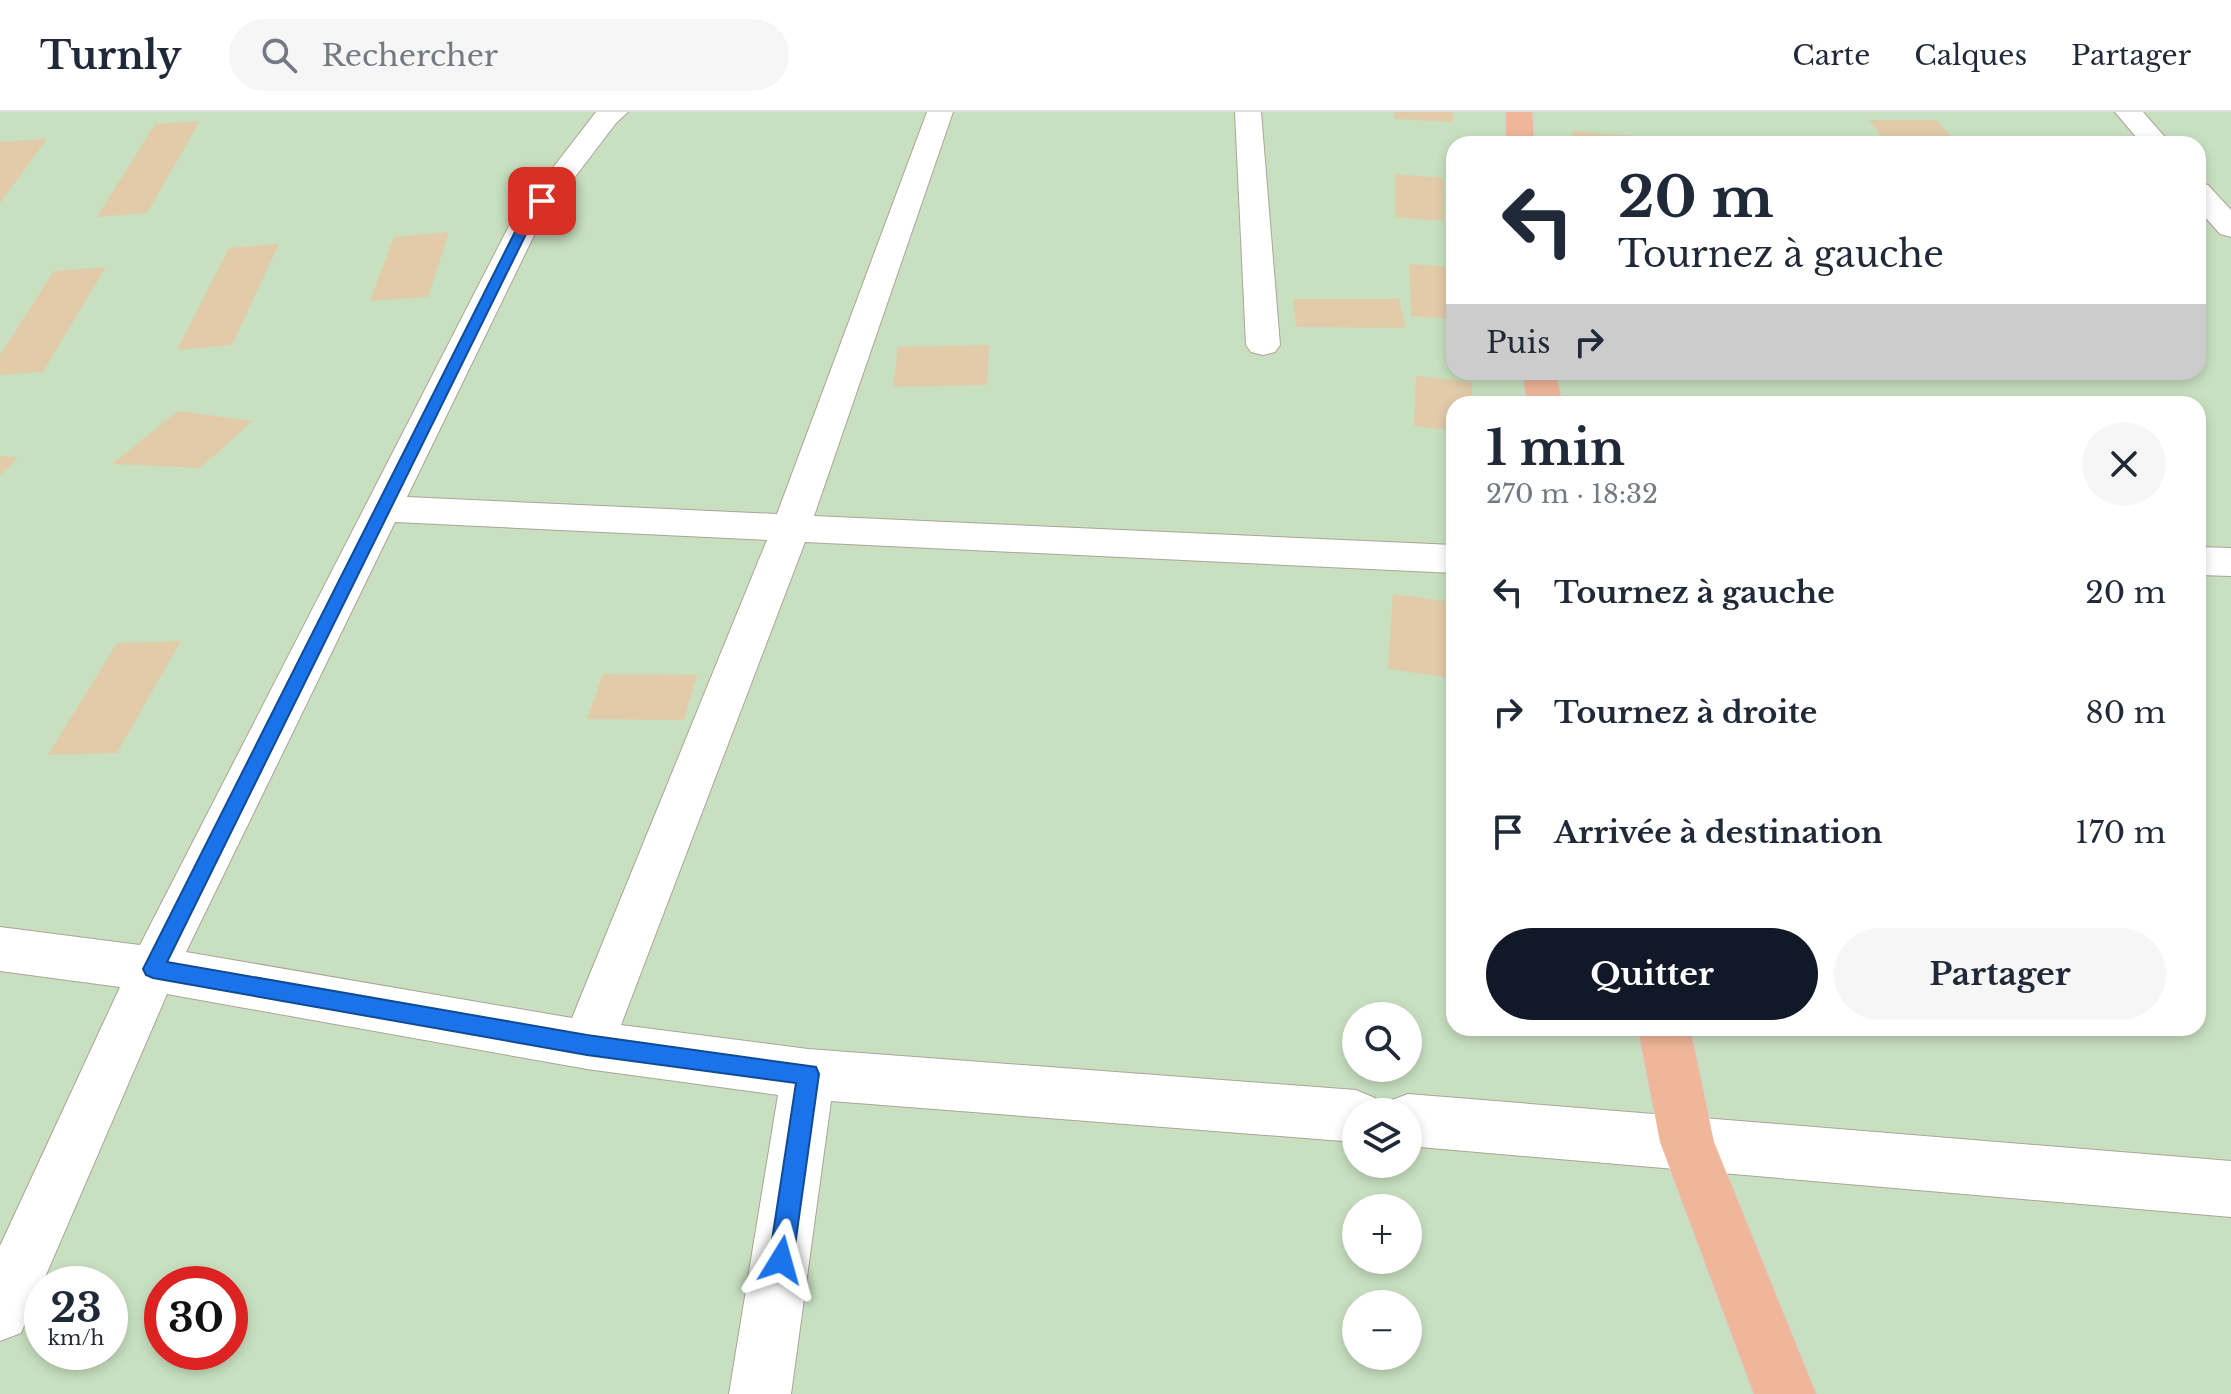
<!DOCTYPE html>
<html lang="fr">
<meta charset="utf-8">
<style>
:root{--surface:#fff;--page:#f6f6f7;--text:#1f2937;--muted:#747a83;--line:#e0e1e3;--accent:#111827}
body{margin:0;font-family:"Libre Baskerville",serif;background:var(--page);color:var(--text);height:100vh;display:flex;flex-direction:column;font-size:30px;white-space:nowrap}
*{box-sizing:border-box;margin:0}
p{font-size:26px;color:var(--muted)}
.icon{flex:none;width:44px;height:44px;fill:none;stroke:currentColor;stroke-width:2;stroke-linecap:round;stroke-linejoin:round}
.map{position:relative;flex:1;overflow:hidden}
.sheet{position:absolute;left:1446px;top:284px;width:760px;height:640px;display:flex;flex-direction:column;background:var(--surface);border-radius:24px;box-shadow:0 4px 12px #0003}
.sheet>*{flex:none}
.top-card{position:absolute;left:1446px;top:24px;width:760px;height:244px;border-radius:24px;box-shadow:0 4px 12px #0003;background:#fff;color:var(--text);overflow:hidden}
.controls{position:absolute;left:1342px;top:890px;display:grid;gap:16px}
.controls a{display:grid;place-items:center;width:80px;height:80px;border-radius:50%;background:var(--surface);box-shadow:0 4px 12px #0003;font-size:40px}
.speed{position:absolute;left:24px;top:1154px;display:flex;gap:16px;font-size:40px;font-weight:700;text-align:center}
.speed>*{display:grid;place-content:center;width:104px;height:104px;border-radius:50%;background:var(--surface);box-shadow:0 4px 12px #0003;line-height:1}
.speed small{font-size:20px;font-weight:400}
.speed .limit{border:12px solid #d22;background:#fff;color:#111}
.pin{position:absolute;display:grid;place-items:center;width:68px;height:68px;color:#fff;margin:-34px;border-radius:16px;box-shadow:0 4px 12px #0006}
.me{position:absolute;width:88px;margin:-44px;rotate:8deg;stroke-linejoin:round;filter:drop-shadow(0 0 6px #0008)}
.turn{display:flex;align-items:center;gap:28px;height:168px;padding:0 40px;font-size:36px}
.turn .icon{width:104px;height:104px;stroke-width:2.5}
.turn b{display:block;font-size:56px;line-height:68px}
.then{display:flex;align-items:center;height:76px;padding:0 40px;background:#0003;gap:16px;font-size:30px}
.round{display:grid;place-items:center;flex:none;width:84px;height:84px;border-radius:42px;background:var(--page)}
.overview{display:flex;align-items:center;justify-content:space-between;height:136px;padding:0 40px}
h1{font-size:48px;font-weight:800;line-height:60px}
.cta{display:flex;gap:16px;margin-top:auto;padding:16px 40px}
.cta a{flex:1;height:92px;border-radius:48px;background:var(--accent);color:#fff;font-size:32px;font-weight:800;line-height:92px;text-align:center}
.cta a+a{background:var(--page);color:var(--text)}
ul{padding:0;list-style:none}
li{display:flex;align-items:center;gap:24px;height:120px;padding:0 40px}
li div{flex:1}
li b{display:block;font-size:30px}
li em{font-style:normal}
header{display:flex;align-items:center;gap:48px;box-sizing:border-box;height:112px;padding:0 40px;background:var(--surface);border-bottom:2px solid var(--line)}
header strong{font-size:38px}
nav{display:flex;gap:44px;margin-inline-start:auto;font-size:28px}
.search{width:560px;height:72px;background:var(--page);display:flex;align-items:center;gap:20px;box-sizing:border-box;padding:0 28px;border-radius:44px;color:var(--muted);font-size:30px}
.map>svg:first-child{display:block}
.green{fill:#c8e0c0;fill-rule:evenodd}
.building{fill:#e1cba9}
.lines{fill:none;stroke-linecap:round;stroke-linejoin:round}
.minor-casing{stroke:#aba498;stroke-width:2}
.trunk-casing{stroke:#d2d2d1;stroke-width:2}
.minor{fill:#fff;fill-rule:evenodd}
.trunk{fill:#f0b69a;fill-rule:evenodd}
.route{fill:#1a73e8;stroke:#114b97;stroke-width:2}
</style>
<header>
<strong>Turnly</strong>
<div class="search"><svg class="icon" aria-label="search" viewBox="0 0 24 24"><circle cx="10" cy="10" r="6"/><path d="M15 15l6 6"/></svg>Rechercher</div>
<nav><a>Carte</a><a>Calques</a><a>Partager</a></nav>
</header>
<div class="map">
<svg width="2231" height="1282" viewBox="0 0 2231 1282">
<rect width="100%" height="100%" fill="#f8f0e4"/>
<path class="green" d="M0 0H2231V1282H0ZM1454 32H2198V260H1454ZM1454 292H2198V916H1454ZM1356 904H1408V956H1356ZM1356 1000H1408V1052H1356ZM1356 1096H1408V1148H1356ZM42 1172H110V1240H42ZM162 1172H230V1240H162ZM1356 1192H1408V1244H1356Z"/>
<path class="building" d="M1394 0H1453V10L1394 7Z
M1869 8H1937L1957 32H1912L1907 26 1883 27Z
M200 9 147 101 97 105 155 12Z
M1572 19 1631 24 1632 32H1573Z
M1655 26 1717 30V32H1657Z
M47 27 0 91V30Z
M1395 62 1443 66 1444 109 1395 105Z
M449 120 428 185 370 189 394 125Z
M279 132 232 233 177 238 229 136Z
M1409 152 1454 155V207L1411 204Z
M106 155 43 260 0 263V243L54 159Z
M1293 187H1399L1406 216 1296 215Z
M989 233 987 273 893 275 898 235Z
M1775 260H1823L1825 265 1776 263Z
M1416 264 1472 270V292H1454V319L1414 314Z
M1803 286 1852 290V292H1805Z
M178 299 253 309 200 356 112 352Z
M0 344 18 346 0 363Z
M1393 482 1453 490 1450 566 1388 557Z
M181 529 117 641 48 643 117 531Z
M603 562 697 563 684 608 587 607Z"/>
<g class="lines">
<g class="minor-casing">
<path id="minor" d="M596 0H628L616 11 540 111 407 385 777 402 927 0H953L814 404 1454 433V461L805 430 621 913 808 937 1356 978 1375 986 1381 1000H1356V1030L831 989 791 1282H729L778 983 587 957 167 882 21 1221 0 1229V1134L120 875 0 859V815L140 833 511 110ZM395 410 767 428 572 906 186 840Z
M1235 0H1261L1280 233 1275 240 1263 243 1251 240 1246 233Z
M2115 0H2143L2171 32H2142Z
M2198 70 2208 73 2231 98V125L2220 122 2198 97Z
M2198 435 2231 436V464L2198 463Z
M1408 982 2231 1049V1105L1408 1034V1000H1384L1389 989Z"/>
</g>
<g class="trunk-casing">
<path id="trunk" d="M1506 0H1532L1534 32H1506Z
M1522 260H1556L1562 292H1528Z
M1638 916H1690L1714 1030 1816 1282H1754L1660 1030Z"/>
</g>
<use href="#minor" class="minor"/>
<use href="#trunk" class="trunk"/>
</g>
<path class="route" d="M538 86 548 89 532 110 167 850 587 923 816 955 819 962 793 1148 789 1157 781 1160 772 1157 769 1148 796 971 587 943 153 866 146 863 143 857 520 110Z"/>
</svg>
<div class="controls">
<a><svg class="icon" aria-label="search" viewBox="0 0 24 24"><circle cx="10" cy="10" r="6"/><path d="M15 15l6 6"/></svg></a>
<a><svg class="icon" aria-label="layers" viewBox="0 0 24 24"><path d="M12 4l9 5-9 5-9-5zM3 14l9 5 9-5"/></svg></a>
<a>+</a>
<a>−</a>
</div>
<div class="speed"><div>23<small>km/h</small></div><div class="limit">30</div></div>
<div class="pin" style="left:542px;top:89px;background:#d93025"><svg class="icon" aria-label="arrive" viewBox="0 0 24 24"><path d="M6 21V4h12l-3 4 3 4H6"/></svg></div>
<svg class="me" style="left:781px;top:1148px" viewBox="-20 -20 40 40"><path d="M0-17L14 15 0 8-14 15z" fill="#1a73e8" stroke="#fff" stroke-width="4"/></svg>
<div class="top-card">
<div class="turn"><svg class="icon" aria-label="left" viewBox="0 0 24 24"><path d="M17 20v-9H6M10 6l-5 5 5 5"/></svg><div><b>20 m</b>Tournez à gauche</div></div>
<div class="then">Puis<svg class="icon" aria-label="right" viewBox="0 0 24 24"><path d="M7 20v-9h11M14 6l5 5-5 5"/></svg></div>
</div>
<section class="sheet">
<div class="overview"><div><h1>1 min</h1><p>270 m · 18:32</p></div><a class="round"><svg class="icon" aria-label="close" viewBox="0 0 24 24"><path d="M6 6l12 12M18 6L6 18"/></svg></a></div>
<ul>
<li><svg class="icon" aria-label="left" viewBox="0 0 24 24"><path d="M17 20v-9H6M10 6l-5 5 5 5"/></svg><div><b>Tournez à gauche</b></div><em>20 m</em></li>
<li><svg class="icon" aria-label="right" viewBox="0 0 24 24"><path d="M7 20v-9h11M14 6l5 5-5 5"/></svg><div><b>Tournez à droite</b></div><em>80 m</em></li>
<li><svg class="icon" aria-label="arrive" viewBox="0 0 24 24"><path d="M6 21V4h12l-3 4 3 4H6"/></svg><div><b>Arrivée à destination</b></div><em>170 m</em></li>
</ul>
<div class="cta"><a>Quitter</a><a>Partager</a></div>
</section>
</div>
